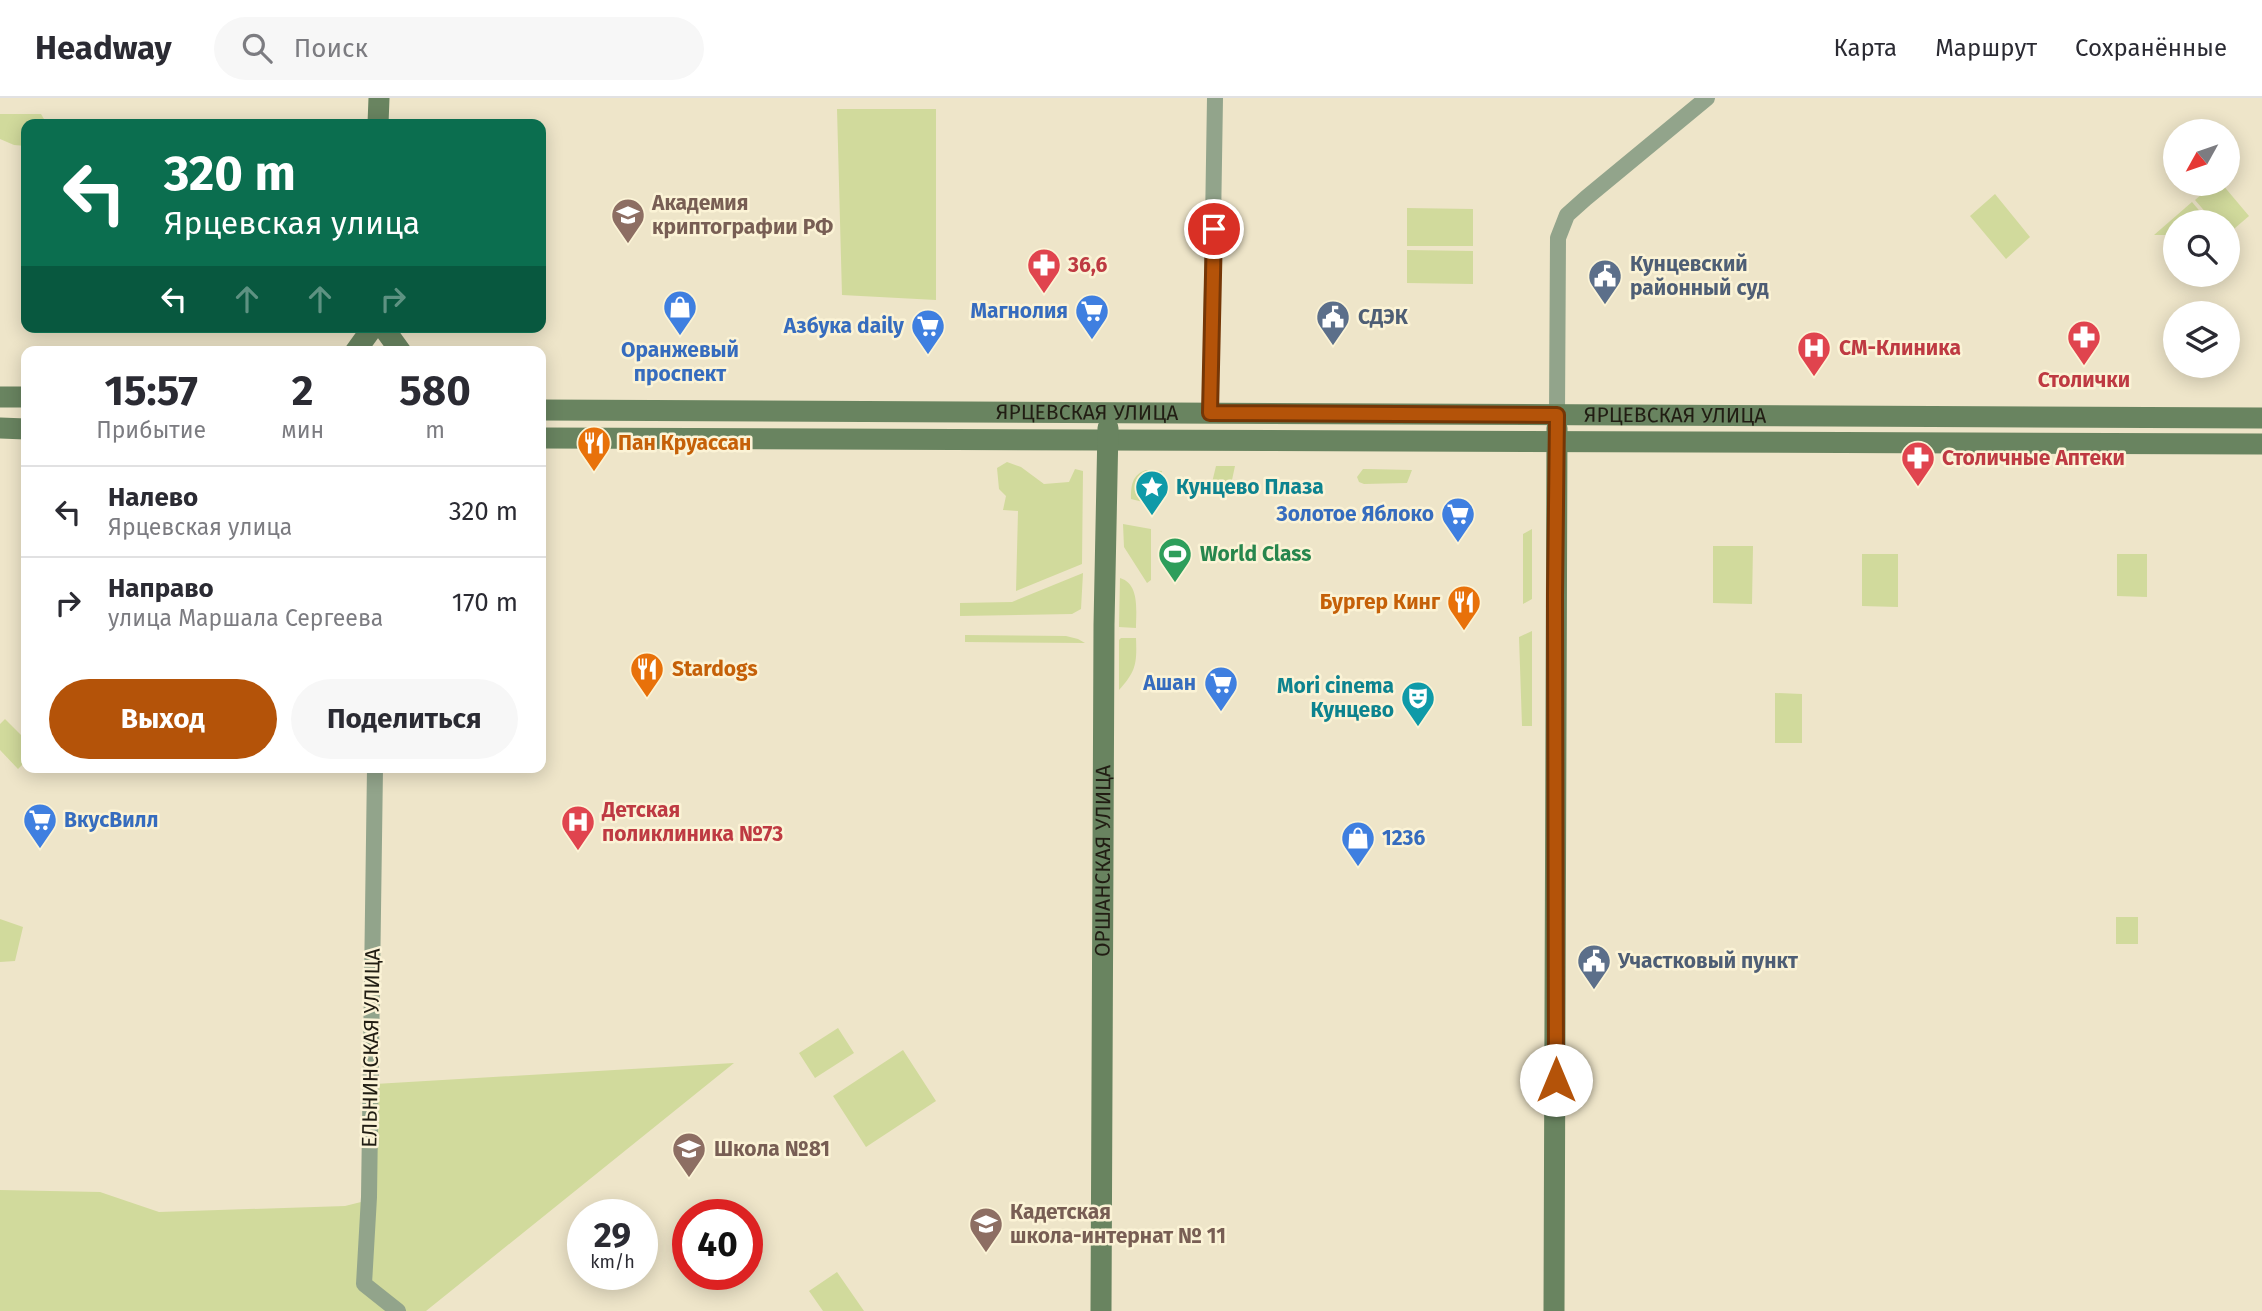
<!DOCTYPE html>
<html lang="ru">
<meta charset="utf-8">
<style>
:root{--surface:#fff;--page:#f7f7f7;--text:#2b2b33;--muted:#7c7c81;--line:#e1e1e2;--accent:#b45309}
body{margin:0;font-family:"Fira Sans",sans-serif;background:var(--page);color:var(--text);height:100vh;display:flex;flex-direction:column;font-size:26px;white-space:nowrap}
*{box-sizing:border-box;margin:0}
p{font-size:23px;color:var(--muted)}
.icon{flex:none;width:38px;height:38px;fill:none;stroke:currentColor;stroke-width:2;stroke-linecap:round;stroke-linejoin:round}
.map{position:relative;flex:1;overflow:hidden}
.details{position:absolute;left:21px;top:248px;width:525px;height:427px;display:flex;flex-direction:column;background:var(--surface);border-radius:14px;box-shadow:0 4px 18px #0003}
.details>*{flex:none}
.banner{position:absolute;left:21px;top:21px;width:525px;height:214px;border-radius:14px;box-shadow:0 4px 18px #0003;background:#0b6e4f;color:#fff;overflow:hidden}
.needle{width:46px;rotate:230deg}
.controls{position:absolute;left:2163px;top:21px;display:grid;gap:14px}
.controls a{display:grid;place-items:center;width:77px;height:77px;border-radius:50%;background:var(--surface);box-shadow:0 4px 18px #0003;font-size:35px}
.speed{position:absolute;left:567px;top:1101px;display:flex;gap:14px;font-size:35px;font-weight:700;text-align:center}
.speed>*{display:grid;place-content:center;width:91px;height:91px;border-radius:50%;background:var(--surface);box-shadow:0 4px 18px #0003;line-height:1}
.speed small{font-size:18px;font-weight:400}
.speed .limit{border:10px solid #d22;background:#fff;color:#111}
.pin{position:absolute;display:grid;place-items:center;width:60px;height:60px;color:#fff;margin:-30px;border:4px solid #fff;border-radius:50%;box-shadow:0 2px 7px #0007}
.me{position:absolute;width:77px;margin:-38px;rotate:0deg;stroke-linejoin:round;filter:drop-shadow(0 0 5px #0008)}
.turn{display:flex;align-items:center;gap:24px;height:147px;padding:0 28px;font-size:32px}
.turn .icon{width:91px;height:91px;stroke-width:2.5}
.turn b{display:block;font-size:49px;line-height:60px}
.lanes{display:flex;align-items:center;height:66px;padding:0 28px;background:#0003;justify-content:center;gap:35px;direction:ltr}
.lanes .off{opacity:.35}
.eta{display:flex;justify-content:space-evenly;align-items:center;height:119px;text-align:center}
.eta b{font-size:42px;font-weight:700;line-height:49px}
.cta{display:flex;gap:14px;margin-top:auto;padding:14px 28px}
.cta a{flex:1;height:80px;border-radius:42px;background:var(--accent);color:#fff;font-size:28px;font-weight:700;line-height:80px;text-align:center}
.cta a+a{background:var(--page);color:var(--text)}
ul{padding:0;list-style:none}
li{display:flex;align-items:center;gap:21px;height:91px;padding:0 28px;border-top:2px solid var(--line)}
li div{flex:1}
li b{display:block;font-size:26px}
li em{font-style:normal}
header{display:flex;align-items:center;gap:42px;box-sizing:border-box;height:98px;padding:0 35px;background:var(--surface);border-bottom:2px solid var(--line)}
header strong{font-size:33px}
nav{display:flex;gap:38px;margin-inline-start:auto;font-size:24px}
.search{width:490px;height:63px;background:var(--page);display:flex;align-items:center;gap:18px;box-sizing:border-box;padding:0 24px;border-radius:38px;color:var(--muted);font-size:26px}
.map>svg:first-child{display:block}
.green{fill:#d1da9c}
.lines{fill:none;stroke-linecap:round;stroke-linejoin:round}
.street{stroke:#92a48b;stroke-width:16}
.secondary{stroke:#698460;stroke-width:21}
.route-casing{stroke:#753606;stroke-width:18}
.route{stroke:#b45309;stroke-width:12}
.labels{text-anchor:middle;stroke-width:5;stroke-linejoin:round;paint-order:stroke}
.education-label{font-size:21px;font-weight:bold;fill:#785e54;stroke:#fbf3d6;text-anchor:start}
.service-label{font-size:21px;font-weight:bold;fill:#4e5e75;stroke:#fbf3d6;text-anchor:start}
.health-label{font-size:21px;font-weight:bold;fill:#be3a42;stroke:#fbf3d6;text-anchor:start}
.shop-label{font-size:21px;font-weight:bold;fill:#366cbe;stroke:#fbf3d6;text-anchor:end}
.street-label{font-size:21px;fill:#211d13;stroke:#fbf3d6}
.food-label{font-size:21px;font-weight:bold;fill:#c56008;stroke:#fbf3d6;text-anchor:start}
.culture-label{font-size:21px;font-weight:bold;fill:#0d838f;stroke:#fbf3d6;text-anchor:start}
.leisure-label{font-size:21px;font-weight:bold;fill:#27864d;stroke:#fbf3d6;text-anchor:start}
</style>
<header>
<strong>Headway</strong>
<div class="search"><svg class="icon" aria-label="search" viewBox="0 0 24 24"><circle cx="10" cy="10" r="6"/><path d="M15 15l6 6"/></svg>Поиск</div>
<nav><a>Карта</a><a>Маршрут</a><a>Сохранённые</a></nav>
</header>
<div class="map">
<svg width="2262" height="1213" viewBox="0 0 2262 1213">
<rect width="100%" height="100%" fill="#eee5c9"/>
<path class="green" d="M837 11H936V202L842 197Z
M0 16H41L44 21 40 26H26V48L14 47 0 41Z
M2214 86H2222L2249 118 2228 136V124H2214L2195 102Z
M1995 96 2030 139 2006 161 1970 118Z
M2192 104 2209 124H2175V137H2154Z
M1407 110 1473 111V148H1407Z
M1407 152 1473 153V186L1407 185Z
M1007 364 1021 369 1044 386 1069 384 1075 371 1083 373 1082 466 1016 493 1018 413 1003 412 1006 398 999 391 997 370Z
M1216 368H1235L1232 382 1220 397H1209Z
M1363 371H1366L1412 372 1407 385 1364 386 1359 384 1357 379Z
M1146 372 1162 373 1156 397H1151V406L1131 401C1131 387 1132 377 1146 372Z
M1123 426 1151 431V482L1147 485 1124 449Z
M1532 431V501L1523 506V436Z
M1713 448H1753L1752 506 1713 505Z
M1862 456H1898V509L1862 508Z
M2117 456H2147V499L2117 498Z
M1083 475 1081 511 1072 516 960 518V505L1012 504Z
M1120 480C1140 486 1136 513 1136 530L1119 529Z
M1532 533V628H1522L1519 539Z
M965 537 1066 538 1078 541 1085 545 965 544Z
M1121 540H1136C1137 566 1136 573 1119 592V542Z
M1775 595 1802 596V645H1775Z
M5 621 26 642V663L18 671 0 652V626Z
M2116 819H2138V846H2116Z
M0 821 23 829 15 863 0 864Z
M838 930 854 955 815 980 799 955Z
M903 952 936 1003 866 1049 833 998Z
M734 965 426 1213H0V1092L100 1094 159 1114 345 1108 373 1101 375 986Z
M837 1174 864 1213H823L809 1193Z"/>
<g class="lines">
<path class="street" d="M1210 315 1215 0
M1557 317 1558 140 1567 117 1586 100 1707 0
M375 670 369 1099 364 1186 398 1213"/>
<g class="secondary">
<path d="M378 26 379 0"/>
<path d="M383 229 401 254"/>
<path d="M355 254 373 229"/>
<path d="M0 299H26"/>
<path id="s1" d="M541 312 2262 320"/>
<path d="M0 330 26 331"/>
<path d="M541 340 2262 346"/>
<path id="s2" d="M1101 1213 1104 527 1108 330"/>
<path d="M1554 1213 1557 330"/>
</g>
</g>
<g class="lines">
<g class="route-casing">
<path id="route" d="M1214 131 1210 315 1557 317 1555 497 1556 982"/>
</g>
<use href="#route" class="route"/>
</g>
<defs>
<g id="university-pin" transform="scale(1.75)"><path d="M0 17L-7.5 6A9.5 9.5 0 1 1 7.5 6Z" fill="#8d6e63" stroke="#fbf3d6"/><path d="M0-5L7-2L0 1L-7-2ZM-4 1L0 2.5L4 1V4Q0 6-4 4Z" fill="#fff"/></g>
<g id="pharmacy-pin" transform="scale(1.75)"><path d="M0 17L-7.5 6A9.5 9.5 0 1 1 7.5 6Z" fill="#e0444e" stroke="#fbf3d6"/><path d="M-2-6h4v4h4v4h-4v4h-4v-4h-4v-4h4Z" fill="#fff"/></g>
<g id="civic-pin" transform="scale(1.75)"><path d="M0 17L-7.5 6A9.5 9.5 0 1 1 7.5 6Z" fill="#5c6f8a" stroke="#fbf3d6"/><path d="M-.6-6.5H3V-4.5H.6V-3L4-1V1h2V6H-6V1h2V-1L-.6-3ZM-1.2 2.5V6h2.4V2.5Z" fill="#fff"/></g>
<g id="shop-pin" transform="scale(1.75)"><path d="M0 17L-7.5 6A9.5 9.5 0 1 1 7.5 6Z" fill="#3f7fe0" stroke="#fbf3d6"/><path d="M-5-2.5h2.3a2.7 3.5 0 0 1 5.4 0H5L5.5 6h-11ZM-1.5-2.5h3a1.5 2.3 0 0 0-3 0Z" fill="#fff"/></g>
<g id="supermarket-pin" transform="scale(1.75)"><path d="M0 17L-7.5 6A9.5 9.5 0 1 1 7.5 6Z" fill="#3f7fe0" stroke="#fbf3d6"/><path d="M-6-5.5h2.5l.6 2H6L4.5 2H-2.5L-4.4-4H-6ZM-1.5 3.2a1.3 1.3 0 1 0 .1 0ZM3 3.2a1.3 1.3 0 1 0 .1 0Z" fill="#fff"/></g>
<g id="hospital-pin" transform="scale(1.75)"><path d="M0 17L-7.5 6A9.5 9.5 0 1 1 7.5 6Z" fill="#e0444e" stroke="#fbf3d6"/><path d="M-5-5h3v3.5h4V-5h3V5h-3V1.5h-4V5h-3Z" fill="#fff"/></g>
<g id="restaurant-pin" transform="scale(1.75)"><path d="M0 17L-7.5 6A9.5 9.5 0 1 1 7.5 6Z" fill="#e8710a" stroke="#fbf3d6"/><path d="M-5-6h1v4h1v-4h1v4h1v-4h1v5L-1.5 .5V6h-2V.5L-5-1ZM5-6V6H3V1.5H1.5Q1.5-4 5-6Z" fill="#fff"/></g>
<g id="sight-pin" transform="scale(1.75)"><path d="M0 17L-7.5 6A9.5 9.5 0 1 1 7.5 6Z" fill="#0f9aa8" stroke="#fbf3d6"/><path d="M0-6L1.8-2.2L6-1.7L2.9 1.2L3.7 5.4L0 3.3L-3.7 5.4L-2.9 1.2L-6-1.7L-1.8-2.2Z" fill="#fff"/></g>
<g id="stadium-pin" transform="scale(1.75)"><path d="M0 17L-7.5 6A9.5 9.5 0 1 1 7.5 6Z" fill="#2e9e5b" stroke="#fbf3d6"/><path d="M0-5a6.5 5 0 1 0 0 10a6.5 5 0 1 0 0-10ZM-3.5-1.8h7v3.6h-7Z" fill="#fff"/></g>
<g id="theatre-pin" transform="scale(1.75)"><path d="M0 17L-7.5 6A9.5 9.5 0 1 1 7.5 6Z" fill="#0f9aa8" stroke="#fbf3d6"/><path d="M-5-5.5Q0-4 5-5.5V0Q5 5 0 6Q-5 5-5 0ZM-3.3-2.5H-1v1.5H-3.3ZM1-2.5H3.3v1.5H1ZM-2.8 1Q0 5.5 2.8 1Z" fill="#fff"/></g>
<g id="school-pin" transform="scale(1.75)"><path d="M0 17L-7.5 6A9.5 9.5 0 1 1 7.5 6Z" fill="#8d6e63" stroke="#fbf3d6"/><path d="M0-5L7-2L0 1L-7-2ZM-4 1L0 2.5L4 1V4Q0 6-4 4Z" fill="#fff"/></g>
</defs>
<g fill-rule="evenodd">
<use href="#university-pin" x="628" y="117"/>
<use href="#pharmacy-pin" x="1044" y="167"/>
<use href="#civic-pin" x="1605" y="178"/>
<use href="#shop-pin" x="680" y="209"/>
<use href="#supermarket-pin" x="1092" y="213"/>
<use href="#civic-pin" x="1333" y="219"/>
<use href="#supermarket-pin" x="928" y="228"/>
<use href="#pharmacy-pin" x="2084" y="239"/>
<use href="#hospital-pin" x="1814" y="250"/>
<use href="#restaurant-pin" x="594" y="345"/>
<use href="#pharmacy-pin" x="1918" y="360"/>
<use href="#sight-pin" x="1152" y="389"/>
<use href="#supermarket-pin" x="1458" y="416"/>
<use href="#stadium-pin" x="1175" y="456"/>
<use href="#restaurant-pin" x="1464" y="504"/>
<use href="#restaurant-pin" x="647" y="571"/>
<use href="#supermarket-pin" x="1221" y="585"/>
<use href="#theatre-pin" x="1418" y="600"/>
<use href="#supermarket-pin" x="40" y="722"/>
<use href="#hospital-pin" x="578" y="724"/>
<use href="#shop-pin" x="1358" y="740"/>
<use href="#civic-pin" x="1594" y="863"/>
<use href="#school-pin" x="689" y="1051"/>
<use href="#school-pin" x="986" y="1126"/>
</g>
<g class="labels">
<g class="education-label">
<text x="652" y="112">Академия<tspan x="652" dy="24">криптографии РФ</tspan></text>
<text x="714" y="1058">Школа №81</text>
<text x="1010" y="1121">Кадетская<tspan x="1010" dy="24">школа-интернат № 11</tspan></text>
</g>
<g class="service-label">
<text x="1630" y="173">Кунцевский<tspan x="1630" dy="24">районный суд</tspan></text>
<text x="1358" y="226">СДЭК</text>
<text x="1618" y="870">Участковый пункт</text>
</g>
<g class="health-label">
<text x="1068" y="174">36,6</text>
<text x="1839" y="257">СМ-Клиника</text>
<text x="2084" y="289" text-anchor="middle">Столички</text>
<text x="1942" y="367">Столичные Аптеки</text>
<text x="602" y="719">Детская<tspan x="602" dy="24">поликлиника №73</tspan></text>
</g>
<g class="shop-label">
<text x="1068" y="220">Магнолия</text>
<text x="904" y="235">Азбука daily</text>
<text x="680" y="259" text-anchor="middle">Оранжевый<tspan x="680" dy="24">проспект</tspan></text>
<text x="1434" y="423">Золотое Яблоко</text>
<text x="1196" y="592">Ашан</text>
<text x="64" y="729" text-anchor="start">ВкусВилл</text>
<text x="1382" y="747" text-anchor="start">1236</text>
</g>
<g class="street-label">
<text dy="7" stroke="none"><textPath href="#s1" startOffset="546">ЯРЦЕВСКАЯ УЛИЦА</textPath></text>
<text dy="7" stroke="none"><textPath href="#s1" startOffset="1134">ЯРЦЕВСКАЯ УЛИЦА</textPath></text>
<text dy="7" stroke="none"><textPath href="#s2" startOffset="450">ОРШАНСКАЯ УЛИЦА</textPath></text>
<text transform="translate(371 950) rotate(-89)" y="7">ЕЛЬНИНСКАЯ УЛИЦА</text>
</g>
<g class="food-label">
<text x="618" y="352">Пан Круассан</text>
<text x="1440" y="511" text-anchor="end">Бургер Кинг</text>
<text x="672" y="578">Stardogs</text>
</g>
<g class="culture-label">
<text x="1176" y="396">Кунцево Плаза</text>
<text x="1394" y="595" text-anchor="end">Mori cinema<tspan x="1394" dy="24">Кунцево</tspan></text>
</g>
<g class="leisure-label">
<text x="1200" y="463">World Class</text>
</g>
</g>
</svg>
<div class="controls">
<a><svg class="needle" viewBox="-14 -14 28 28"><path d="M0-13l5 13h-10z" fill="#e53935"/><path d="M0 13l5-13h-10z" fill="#7c7c81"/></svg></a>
<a><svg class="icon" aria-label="search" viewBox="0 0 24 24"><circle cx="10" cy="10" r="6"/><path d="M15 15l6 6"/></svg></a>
<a><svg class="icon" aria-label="layers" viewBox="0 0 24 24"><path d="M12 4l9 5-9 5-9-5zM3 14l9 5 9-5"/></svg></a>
</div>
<div class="speed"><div>29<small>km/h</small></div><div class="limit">40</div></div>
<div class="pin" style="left:1214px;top:131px;background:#d93025"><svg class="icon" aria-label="arrive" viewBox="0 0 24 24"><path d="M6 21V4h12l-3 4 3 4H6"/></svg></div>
<svg class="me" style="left:1556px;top:982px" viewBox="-20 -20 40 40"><circle r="19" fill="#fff"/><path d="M0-13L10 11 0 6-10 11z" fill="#b45309"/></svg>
<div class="banner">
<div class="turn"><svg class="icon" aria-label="left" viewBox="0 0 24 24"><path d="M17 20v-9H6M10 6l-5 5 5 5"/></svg><div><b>320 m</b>Ярцевская улица</div></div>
<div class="lanes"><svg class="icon" aria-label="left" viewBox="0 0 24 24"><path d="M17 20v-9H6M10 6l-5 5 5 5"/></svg><svg class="icon off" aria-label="ahead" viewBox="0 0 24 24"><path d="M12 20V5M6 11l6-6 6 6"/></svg><svg class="icon off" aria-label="ahead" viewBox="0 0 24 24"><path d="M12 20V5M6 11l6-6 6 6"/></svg><svg class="icon off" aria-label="right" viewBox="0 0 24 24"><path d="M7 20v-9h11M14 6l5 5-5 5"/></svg></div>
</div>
<section class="details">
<div class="eta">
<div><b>15:57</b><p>Прибытие</p></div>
<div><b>2</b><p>мин</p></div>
<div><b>580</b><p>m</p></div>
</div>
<ul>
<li><svg class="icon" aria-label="left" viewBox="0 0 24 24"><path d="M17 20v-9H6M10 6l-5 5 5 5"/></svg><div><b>Налево</b><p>Ярцевская улица</p></div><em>320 m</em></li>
<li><svg class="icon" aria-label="right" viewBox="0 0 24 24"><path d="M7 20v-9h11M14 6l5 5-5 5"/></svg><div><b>Направо</b><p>улица Маршала Сергеева</p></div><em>170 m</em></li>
</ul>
<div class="cta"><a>Выход</a><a>Поделиться</a></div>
</section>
</div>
